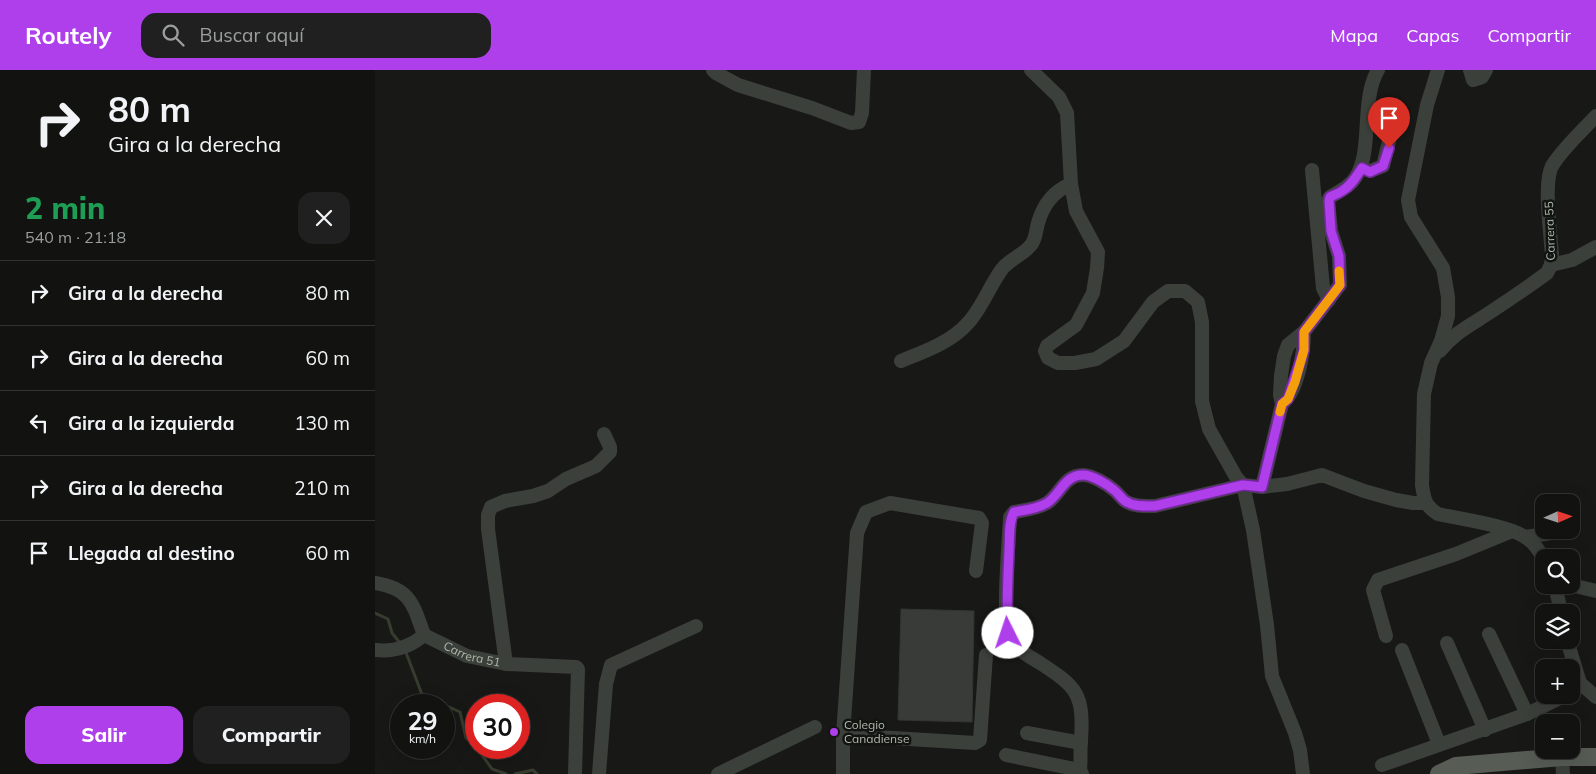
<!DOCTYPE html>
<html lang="es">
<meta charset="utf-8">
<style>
:root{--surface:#121311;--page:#1f201f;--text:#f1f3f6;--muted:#9c9e9f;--line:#313231;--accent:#ae3fea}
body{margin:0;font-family:Mulish,sans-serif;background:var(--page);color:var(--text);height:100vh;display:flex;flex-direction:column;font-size:19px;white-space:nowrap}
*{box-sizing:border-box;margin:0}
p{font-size:16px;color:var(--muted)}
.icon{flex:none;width:28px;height:28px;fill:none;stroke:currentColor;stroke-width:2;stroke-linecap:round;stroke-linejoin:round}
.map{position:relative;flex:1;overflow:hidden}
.panel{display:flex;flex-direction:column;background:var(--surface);width:375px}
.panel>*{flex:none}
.top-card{background:#121311;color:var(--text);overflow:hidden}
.needle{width:32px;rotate:87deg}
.tools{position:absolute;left:1160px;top:424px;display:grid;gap:10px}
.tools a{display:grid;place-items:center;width:45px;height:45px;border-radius:10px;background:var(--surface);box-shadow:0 5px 20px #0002,0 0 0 1px var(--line);font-size:25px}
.speed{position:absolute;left:15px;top:624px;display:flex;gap:10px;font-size:25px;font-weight:700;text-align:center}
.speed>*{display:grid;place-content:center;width:65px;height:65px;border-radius:50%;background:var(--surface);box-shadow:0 5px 20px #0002,0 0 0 1px var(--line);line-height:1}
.speed small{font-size:12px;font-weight:400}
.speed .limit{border:8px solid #d22;background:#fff;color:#111}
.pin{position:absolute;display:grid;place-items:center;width:42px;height:42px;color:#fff;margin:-51px -21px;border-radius:50% 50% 50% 0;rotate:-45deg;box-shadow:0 0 5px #0007}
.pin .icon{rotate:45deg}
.me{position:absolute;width:55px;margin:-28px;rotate:356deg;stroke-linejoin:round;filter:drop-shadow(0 0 4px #0008)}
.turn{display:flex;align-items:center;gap:18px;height:105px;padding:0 25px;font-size:22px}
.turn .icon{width:65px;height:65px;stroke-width:2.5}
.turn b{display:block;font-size:35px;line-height:42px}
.round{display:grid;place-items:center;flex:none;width:52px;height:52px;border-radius:15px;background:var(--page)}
.headline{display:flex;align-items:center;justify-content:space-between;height:85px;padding:0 25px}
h1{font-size:30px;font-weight:800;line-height:38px;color:#1e9e55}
.cta{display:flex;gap:10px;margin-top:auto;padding:10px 25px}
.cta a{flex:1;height:58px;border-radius:15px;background:var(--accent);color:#fff;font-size:20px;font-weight:800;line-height:58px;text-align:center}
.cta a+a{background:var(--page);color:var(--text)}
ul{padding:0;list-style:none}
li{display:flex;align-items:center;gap:15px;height:65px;padding:0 25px;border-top:1px solid var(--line)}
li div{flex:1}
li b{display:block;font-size:19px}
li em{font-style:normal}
header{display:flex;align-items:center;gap:30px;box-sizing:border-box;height:70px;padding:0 25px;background:var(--accent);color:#fff}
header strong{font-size:24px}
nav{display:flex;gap:28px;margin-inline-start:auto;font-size:18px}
.search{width:350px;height:45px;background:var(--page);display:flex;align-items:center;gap:12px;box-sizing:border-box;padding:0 18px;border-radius:15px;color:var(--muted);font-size:19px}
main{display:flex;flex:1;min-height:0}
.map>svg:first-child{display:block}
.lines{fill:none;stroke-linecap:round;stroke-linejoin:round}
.stream{stroke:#373d2e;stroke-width:3}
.building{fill:#383b38;stroke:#323532}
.minor{stroke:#3c403b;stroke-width:14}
.major{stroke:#575d55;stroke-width:18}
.route-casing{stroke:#712998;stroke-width:12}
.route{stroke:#ae3fea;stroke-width:9}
.slow{stroke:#f59e0b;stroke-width:9}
.poi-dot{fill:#ae3fea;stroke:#121412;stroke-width:2}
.labels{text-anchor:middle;stroke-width:5;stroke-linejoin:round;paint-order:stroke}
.street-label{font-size:12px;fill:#afb9aa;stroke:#121412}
.poi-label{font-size:12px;fill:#afb9aa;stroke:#121412;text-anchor:start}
</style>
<header>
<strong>Routely</strong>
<div class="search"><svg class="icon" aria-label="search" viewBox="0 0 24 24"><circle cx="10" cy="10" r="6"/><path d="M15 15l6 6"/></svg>Buscar aquí</div>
<nav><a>Mapa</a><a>Capas</a><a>Compartir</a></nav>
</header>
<main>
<section class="panel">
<div class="top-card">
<div class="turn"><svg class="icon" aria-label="right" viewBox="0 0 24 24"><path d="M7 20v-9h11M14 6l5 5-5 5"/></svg><div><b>80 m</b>Gira a la derecha</div></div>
</div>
<div class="headline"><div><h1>2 min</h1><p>540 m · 21:18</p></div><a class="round"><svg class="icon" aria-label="close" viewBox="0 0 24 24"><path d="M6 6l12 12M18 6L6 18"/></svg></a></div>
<ul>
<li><svg class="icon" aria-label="right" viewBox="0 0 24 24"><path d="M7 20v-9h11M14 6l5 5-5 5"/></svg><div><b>Gira a la derecha</b></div><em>80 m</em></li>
<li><svg class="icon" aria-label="right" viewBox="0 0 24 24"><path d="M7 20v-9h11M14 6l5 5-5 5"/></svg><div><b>Gira a la derecha</b></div><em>60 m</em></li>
<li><svg class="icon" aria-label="left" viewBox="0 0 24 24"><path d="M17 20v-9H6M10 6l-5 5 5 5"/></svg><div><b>Gira a la izquierda</b></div><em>130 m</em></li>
<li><svg class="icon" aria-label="right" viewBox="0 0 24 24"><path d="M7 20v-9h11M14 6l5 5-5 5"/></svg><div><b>Gira a la derecha</b></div><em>210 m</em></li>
<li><svg class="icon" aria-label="arrive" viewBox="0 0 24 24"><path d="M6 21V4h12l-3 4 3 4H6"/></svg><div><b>Llegada al destino</b></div><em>60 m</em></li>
</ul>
<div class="cta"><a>Salir</a><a>Compartir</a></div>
</section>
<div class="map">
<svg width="1221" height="704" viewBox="0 0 1221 704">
<rect width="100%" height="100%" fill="#181917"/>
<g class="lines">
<path class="stream" d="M0 543 13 549 17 563 25 573
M30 580 51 635
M69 641 74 637 85 642 91 668 101 677
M102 678 117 699 131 704
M140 704 158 700 162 704"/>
</g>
<path class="building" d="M526 539 599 541 597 652 523 650Z"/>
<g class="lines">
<g class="minor">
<path d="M338 0 341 3 363 15 437 38 476 53 484 52 487 43 489 0"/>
<path d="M656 0 684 27 692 43 696 114 701 141 723 182 722 198 718 223 701 255 672 276 670 281 673 288 683 293H700L721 289 749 271 778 232 793 221H810L823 232 827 252V331L834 359 861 407 868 415 878 460 892 555 897 606 920 663 925 680 928 704"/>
<path d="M1063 0 1052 35 1033 130 1036 147 1068 198 1073 227V246L1066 271 1056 293 1049 324 1047 415C1049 429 1050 436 1063 444 1085 449 1137 456 1153 469 1160 474 1165 482 1169 490"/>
<path d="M1095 0 1098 10 1107 7 1111 0"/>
<path d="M987 98 995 101 1008 96 1016 63"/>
<path d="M937 100 948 218 954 230"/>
<path d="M1176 195 1197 190 1221 177"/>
<path d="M1065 281C1080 262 1096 255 1114 243 1134 230 1153 217 1172 203L1176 195 1177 186C1176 166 1168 113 1177 96 1188 78 1206 62 1221 46"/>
<path d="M526 291C548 282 575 273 592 254 606 240 615 215 627 199 635 189 648 185 656 175 661 169 661 160 663 153 668 135 679 121 696 114"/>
<path d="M907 334C923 321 929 282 929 262"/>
<path d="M887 417 907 334 905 325 906 306 909 286 913 275 929 262 965 215 964 186 956 161 953 131 955 127C963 122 970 119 977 112 1000 87 984 32 1003 0"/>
<path d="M1151 467 1194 460"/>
<path d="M0 513C36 519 38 534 49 565"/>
<path d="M1180 515 1186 542"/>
<path d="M1196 515 1221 521"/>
<path d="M1114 564 1152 644"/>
<path d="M1011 566 998 520 1003 510 1081 484 1137 461"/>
<path d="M1192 570 1205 613 1221 627"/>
<path d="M1072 573 1110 660"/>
<path id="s1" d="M0 580C18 582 35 577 49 565L92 586 131 594 201 597 203 599 200 704"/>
<path d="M1027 580 1064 674"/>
<path d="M131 594 113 459V445L116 437 130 431 158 426 173 421 191 409 221 396 235 382V377L229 364"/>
<path d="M652 663 706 673"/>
<path d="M468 665 600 673 605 670 611 585"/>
<path d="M631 685 705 700"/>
<path d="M1187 687 1188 704"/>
<path d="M1007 695 1152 644 1181 630 1189 625"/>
<path d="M224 704 231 614 236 595 321 556"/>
<path d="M343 704 440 657"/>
<path d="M468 704V665L482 463 491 442 515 433 604 448 607 453 601 501"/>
<path d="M707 704 705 700C706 690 705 680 706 670 709 624 702 617 665 593 651 585 642 580 634 565 627 550 634 470 635 447L639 442C650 440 662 439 672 433 685 425 689 405 708 405 717 405 732 414 739 420 743 423 746 428 750 431 759 437 770 436 780 436L868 415 887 417 912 414 947 405 989 421 1021 430 1038 433H1051"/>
</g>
<path class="major" d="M1064 704 1081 696 1187 687H1221"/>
</g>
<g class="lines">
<g class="route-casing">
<path id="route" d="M633 563C631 536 633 508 634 480 635 468 633 453 639 442 650 440 662 439 672 433 685 425 689 405 708 405 717 405 732 414 739 420 743 423 746 428 750 431 759 437 770 436 780 436L868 415 887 417 907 334 913 329 929 280V262L965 215 964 186 956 161 954 131 955 127C958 125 963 124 967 121 976 116 981 107 987 98L995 102 1008 96 1014 78"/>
</g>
<use href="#route" class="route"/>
<path class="slow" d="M905 342 907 334 913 329 920 312 929 280V262L965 215 964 201"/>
</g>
<circle class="poi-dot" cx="459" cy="662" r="5"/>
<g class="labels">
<g class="street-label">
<text transform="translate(1175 161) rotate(-92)" y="4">Carrera 55</text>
<text dy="4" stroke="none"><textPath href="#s1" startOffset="105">Carrera 51</textPath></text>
</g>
<g class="poi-label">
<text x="469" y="659">Colegio<tspan x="469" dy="14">Canadiense</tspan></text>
</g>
</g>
</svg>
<div class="tools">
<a><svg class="needle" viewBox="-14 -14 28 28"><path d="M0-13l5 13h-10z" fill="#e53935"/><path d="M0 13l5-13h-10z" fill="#9c9e9f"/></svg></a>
<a><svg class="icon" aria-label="search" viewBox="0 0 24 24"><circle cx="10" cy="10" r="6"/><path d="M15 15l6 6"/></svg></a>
<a><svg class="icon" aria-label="layers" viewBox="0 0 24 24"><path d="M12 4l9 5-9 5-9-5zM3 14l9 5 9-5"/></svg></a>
<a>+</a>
<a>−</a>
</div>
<div class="speed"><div>29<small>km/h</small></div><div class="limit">30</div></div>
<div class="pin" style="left:1014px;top:78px;background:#d93025"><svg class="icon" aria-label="arrive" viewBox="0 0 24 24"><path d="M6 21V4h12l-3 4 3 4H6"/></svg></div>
<svg class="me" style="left:633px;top:563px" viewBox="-20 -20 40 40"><circle r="19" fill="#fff"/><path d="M0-13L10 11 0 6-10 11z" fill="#ae3fea"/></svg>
</div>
</main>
